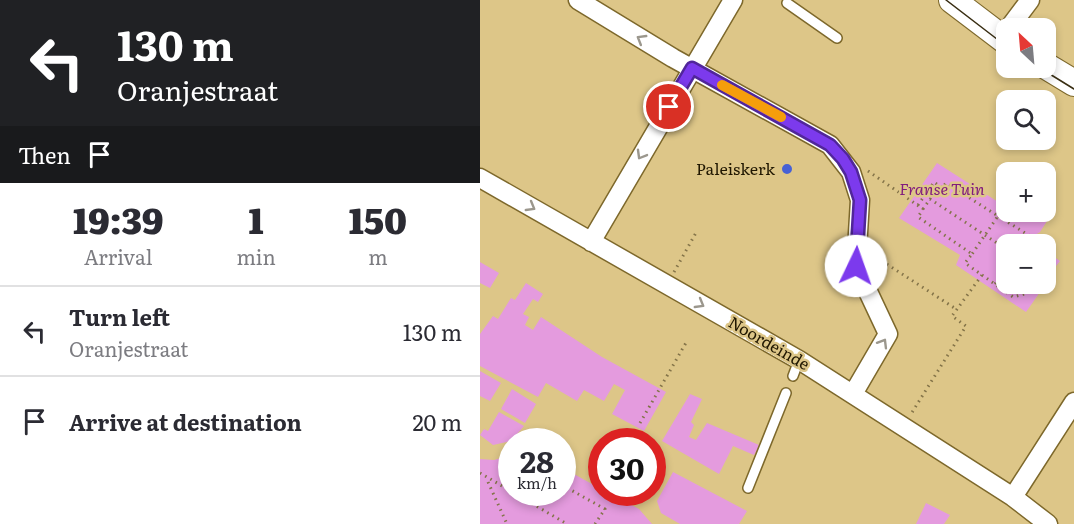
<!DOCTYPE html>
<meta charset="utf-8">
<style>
:root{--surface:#fff;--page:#f7f7f7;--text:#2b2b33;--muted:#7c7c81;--line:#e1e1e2}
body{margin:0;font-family:Literata,serif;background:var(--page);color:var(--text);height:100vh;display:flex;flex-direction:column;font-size:22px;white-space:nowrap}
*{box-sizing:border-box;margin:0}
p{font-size:20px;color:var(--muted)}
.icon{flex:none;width:33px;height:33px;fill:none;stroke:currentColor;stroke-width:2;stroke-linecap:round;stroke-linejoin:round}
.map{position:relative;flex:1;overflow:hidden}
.details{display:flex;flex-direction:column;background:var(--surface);width:480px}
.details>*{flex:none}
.hud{background:#202124;color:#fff;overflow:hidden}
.needle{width:39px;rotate:334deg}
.fabs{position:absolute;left:516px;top:18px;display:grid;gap:12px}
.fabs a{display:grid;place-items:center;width:60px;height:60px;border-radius:12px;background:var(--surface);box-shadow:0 3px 9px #0003;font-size:30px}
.speed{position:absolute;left:18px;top:428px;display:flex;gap:12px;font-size:30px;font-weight:700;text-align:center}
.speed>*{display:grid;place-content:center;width:78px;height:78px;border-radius:50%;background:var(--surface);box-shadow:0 3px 9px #0003;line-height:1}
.speed small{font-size:15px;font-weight:400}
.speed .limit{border:9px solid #d22;background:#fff;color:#111}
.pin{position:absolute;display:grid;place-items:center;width:51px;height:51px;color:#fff;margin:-26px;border:3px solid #fff;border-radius:50%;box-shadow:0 2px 6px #0007}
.me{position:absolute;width:66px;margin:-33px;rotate:3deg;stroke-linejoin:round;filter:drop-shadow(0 0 4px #0008)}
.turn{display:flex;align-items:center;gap:21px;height:126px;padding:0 18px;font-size:27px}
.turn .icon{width:78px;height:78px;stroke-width:2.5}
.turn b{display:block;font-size:42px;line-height:51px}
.then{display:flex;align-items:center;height:57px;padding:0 18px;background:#0003;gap:12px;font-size:22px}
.eta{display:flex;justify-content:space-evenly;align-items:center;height:102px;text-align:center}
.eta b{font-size:36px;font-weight:800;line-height:42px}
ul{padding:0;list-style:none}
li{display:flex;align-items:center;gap:18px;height:90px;padding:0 18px;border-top:2px solid var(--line)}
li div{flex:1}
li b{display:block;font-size:22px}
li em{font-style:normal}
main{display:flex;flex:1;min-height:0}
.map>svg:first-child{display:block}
.green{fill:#e49bde}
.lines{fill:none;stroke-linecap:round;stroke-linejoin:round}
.lane-casing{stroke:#7d682b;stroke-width:12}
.street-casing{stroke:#7d682b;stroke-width:21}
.secondary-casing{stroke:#7d682b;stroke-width:28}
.path{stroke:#837348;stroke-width:3;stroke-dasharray:1.5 4.5;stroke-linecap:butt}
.lane{stroke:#fff;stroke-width:9}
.street{stroke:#fff;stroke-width:18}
.secondary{stroke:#fff;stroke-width:26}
.tram{stroke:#392e13;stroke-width:1.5}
.oneway{stroke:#9b978d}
.route-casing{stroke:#51269a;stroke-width:15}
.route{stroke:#7c3aed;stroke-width:10}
.slow{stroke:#f59e0b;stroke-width:10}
.poi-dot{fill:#4761d5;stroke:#ddc688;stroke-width:2}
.labels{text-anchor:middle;stroke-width:5;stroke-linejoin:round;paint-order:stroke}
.poi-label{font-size:16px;fill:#201701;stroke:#ddc688;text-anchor:end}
.park-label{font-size:16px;font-style:italic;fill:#811b7d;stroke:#ddc688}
.street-label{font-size:16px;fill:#201701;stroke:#ddc688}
</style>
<main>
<section class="details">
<div class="hud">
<div class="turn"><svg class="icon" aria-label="left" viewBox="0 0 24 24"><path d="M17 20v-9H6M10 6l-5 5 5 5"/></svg><div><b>130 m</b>Oranjestraat</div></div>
<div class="then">Then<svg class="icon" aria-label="arrive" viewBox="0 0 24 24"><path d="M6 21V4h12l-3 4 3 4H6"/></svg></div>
</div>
<div class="eta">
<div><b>19:39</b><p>Arrival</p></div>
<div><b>1</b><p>min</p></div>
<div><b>150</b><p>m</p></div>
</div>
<ul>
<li><svg class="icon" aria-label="left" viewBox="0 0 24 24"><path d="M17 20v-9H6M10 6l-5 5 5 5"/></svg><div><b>Turn left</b><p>Oranjestraat</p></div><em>130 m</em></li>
<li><svg class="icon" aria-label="arrive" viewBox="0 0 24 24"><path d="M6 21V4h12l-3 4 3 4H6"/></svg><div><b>Arrive at destination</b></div><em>20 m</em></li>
</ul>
</section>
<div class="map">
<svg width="594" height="524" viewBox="0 0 594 524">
<rect width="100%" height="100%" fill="#ddc688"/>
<path class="green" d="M457 163 526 207V212H559L569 218 560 232 552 237 551 241 555 244H526V284H560L558 295 546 312 476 265 480 255 419 218Z
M566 251 580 261 566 279Z
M0 262 19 273 10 288 0 283Z
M46 283 63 294 58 302 53 299 43 314 49 317 45 325 53 330 61 317 122 357 186 392 164 431 132 414 145 390 134 384 124 401 104 390 97 401 66 383 58 397 0 366V334L13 316 18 319 31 298 35 300Z
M0 371 21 383 10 401 0 396Z
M32 389 56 404 45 423 21 409Z
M210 394 222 399 211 422 214 425 209 437 216 440 227 423 279 445 274 455 253 446 239 474 182 441Z
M19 412 44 426 31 441 13 445 0 435 4 429 8 431Z
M31 455 32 492H82L83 468 121 489 122 492H128L159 509 172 524H0V459L14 460Z
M193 472 267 511 259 524H200L181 513 177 501Z
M446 503 470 515 464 524H436Z"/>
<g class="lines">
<g class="lane-casing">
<path id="lane" d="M307 3 357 38
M313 376 319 360
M268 488 306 393"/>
</g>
<g class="street-casing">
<path id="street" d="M98 0 193 58 350 145 371 172 380 200 376 266 408 334 373 394
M529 28 550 0
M0 178 319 360 533 497 568 524
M111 242 253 0
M533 497 594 402"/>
</g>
<g class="secondary-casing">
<path id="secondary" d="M472 0 526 41
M566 66 594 83"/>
</g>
<path class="path" d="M388 171 443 209 438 217 492 254 485 263 502 275 472 316 486 326 431 414
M438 205 454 182 462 188 466 183 518 216 492 254
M443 209 450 199 526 249
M518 216 550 236 544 244
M390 263 402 261 476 309
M194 272 217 231
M502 275 533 297 548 293 555 284
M515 284 526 269
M160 423 207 341
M0 473 87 524
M8 482 27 524
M82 485 125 509 115 524
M51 503 57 492"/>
<use href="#lane" class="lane"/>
<use href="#street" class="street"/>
<use href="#secondary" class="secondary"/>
<path class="tram" d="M466 0 526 46
M560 68 594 89"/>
</g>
<defs><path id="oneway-chevron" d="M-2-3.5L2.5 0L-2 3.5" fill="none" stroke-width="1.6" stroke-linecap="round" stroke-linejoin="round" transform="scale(1.5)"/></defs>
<g class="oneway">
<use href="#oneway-chevron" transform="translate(161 39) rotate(-149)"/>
<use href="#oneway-chevron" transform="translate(161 155) rotate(120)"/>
<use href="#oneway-chevron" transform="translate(51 207) rotate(30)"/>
<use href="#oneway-chevron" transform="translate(220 304) rotate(30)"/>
<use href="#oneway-chevron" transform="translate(403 343) rotate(-59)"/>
</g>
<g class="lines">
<g class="route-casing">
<path id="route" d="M189 107 212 68 350 145 363 159 371 172 380 200 376 266"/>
</g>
<use href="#route" class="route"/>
<path class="slow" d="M242 85 301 117"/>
</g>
<circle class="poi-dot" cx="307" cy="169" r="6"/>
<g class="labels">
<g class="poi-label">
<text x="295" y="175">Paleiskerk</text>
</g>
<g class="park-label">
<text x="462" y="195">Franse Tuin</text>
</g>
<g class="street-label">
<text transform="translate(289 343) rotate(30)" y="6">Noordeinde</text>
</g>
</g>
</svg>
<div class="fabs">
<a><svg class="needle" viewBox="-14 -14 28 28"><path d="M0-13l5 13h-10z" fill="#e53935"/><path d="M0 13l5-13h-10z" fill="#7c7c81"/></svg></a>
<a><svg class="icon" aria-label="search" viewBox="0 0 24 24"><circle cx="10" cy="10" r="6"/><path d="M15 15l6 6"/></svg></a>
<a>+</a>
<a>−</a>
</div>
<div class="speed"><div>28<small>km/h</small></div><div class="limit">30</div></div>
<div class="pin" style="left:189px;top:107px;background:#d93025"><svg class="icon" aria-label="arrive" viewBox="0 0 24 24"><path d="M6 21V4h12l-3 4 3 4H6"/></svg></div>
<svg class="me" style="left:376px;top:266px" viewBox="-20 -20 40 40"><circle r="19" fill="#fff"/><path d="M0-13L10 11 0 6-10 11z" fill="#7c3aed"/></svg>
</div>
</main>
